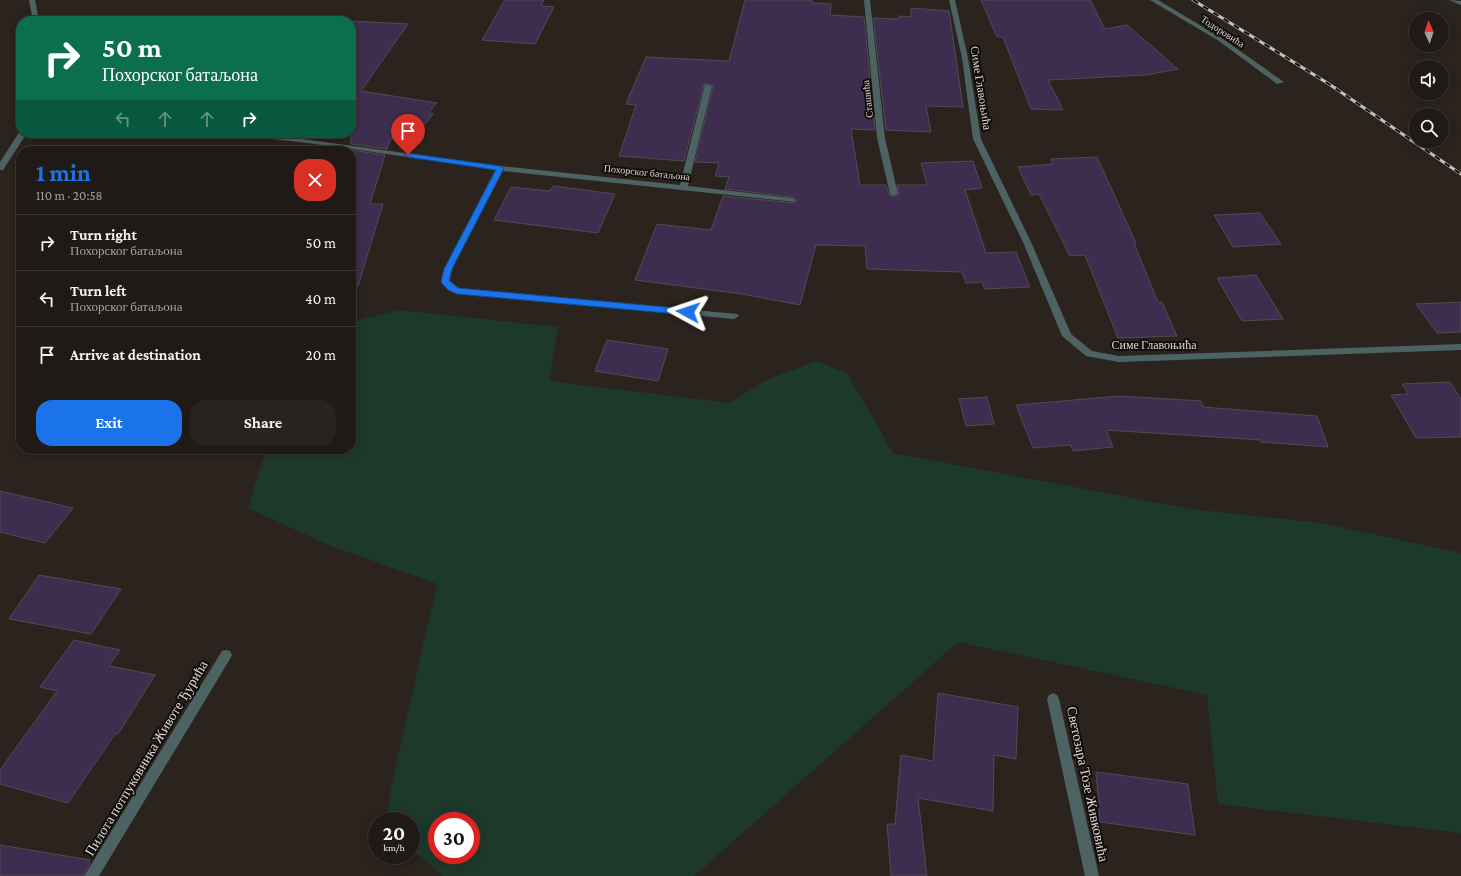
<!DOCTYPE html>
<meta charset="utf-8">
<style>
:root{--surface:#201a16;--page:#28231f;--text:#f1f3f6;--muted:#a2a1a1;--line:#3d3835;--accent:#1a73e8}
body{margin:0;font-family:"Crimson Pro",serif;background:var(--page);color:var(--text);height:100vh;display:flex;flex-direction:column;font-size:15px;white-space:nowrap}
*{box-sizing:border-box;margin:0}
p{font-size:13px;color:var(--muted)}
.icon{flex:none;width:22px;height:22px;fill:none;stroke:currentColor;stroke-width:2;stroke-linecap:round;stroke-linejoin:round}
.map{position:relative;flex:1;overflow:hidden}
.panel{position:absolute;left:16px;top:146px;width:340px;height:308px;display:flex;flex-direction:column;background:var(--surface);border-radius:16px;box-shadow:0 2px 10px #0003,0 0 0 1px var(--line)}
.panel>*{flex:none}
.top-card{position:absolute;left:16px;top:16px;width:340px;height:122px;border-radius:16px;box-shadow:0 2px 10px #0003,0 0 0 1px var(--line);background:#0b6e4f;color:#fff;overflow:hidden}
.needle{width:26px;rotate:357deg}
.buttons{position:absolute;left:1409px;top:12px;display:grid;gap:8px}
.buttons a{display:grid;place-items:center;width:40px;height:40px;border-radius:50%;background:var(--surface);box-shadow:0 2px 10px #0003,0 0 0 1px var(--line);font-size:20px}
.speed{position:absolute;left:368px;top:812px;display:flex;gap:8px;font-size:20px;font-weight:700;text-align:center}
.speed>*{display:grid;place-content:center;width:52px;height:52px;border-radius:50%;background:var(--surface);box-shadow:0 2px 10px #0003,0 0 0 1px var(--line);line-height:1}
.speed small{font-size:10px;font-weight:400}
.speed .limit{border:6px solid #d22;background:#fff;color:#111}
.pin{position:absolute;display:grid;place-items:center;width:34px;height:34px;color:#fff;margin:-41px -17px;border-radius:50% 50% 50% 0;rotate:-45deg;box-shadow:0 0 4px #0007}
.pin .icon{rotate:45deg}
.me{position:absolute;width:44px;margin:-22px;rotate:275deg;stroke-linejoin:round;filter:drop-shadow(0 0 3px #0008)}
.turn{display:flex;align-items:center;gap:14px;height:84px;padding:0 20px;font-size:18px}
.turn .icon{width:52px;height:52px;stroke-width:2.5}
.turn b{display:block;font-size:28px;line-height:34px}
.lanes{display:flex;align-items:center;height:38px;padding:0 20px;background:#0003;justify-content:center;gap:20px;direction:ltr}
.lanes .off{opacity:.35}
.round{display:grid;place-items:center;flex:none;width:42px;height:42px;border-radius:16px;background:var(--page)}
.headline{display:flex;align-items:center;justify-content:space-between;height:68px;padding:0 20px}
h1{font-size:24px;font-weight:700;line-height:30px;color:var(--accent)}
.cta{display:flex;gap:8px;margin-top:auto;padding:8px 20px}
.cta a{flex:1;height:46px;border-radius:16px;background:var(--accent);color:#fff;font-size:16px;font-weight:700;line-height:46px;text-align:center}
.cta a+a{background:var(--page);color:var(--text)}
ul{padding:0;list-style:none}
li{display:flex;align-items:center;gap:12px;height:56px;padding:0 20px;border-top:1px solid var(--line)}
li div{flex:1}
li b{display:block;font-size:15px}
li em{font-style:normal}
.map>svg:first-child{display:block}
.green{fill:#1d392a;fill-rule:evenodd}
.building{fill:#3e2d4f;stroke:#504b55}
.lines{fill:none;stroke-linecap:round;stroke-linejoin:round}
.minor{fill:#4d6363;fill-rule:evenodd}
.rail-casing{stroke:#c5c0ba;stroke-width:3}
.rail{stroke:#110d0b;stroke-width:2;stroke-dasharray:6;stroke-linecap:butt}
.route{fill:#1a73e8;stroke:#114b97}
.labels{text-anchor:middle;stroke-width:4;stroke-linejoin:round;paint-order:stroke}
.far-street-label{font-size:10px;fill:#ded9d4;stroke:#110d0b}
.street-label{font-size:12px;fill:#ded9d4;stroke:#110d0b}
.near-street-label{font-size:14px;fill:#ded9d4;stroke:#110d0b}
</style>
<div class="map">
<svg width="1461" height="876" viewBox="0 0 1461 876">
<rect width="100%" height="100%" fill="#2b231d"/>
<path class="green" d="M399 310 558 327 549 381 730 403 764 381 816 361 847 373 893 453 1191 509 1321 523 1461 553V833L1218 804 1207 695 958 642 694 876H443L411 848V821H386L393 778 437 584 326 544 248 508 266 449H351V322ZM437 821H471V855H437Z"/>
<path class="building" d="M505 0H544L541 6 554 7 535 44 482 40Z
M745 0H812V3L831 4 830 15 864 17 875 130 851 129 860 185H886L889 194 895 197 899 195 897 185H927L921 163 973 161 982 188 965 190 986 253 1016 252 1030 287 985 289 982 282 966 283 962 272 867 269 865 246 816 245 800 305 742 294 635 280 657 224 711 230 723 196 795 203 797 201 792 197 725 189 729 177 715 176 719 163 695 162 713 86 705 83 704 84 684 161 619 156 636 105 626 104 646 57 729 61Z
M981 0H1090L1105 29 1127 25 1178 69 1146 75 1048 80 1063 110 1031 109 1003 37H997Z
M911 8 949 11 963 107 926 106 931 132 886 130 873 18 899 19V16L911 17Z
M351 21 408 24 361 91 437 103 428 113 433 114 411 141 391 138 387 149 351 144Z
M351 150 385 155 370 204H383L358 286 351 285Z
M1097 157 1136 243H1134L1158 302H1162L1177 336 1118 338 1085 255 1070 256 1039 194 1031 195 1018 167 1053 164 1051 159Z
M553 186 615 194 598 233 494 220 511 187 550 191Z
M1260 213 1281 244 1233 247 1214 215Z
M1256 275 1283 319 1242 321 1217 278Z
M1461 302V332L1437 333 1416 304Z
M607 340 668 349 658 381 595 371Z
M1450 382 1461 399V437L1416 438 1391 395 1408 394 1402 384Z
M1120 396 1201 401 1203 407 1317 416 1328 447 1261 442V440L1106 430 1113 447 1073 451 1071 445 1033 448 1016 405Z
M987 397 994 424 966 426 959 399Z
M0 491 73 508 45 543 0 532Z
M39 575 121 589 91 634 9 619Z
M74 640 120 650 109 666 155 675 118 734H115L68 803 0 784V770L57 691 40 687Z
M938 693 1018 707 1016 759 994 755 993 811 918 798 927 876H891L887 824H895L901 755 933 761Z
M1096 772 1188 784 1195 835 1100 822Z
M0 845 90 860 89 865 83 876H0Z"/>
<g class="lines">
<path class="minor" d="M29 0H35L39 21H33Z
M864 0H870L885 138 898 194 894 196 890 194 877 138Z
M949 0H955L968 58 981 139 1031 242 1071 334 1092 351 1119 356 1461 344V350L1119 362 1086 356 1062 336 1023 242 973 139 962 58Z
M1150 0H1158L1223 39 1284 82 1277 84 1219 41Z
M1450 0 1461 1V5L1451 1Z
M705 84 712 86 688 186 792 198 796 200 795 202 503 171 452 269 450 281 459 288 737 314 739 316 734 319 454 293 448 290 441 282 444 269 495 170 332 146 239 135 235 133H258L500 166 680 185Z
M20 131 21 133H27L3 170H0V162Z
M226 650 230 651 232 655 230 659 99 876H84L222 651Z
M1053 693 1057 695 1059 699 1099 876H1085L1047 699 1049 695Z"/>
<g class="rail-casing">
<path id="rail" d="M1193 0 1329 84 1461 174"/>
</g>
<use href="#rail" class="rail"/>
</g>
<path class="route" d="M406 153 500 166 504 168 452 269 449 281 458 288 688 309 692 312 688 315 457 294 448 290 441 282 444 269 496 170 408 157 405 155Z"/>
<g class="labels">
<g class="far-street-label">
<text transform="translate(1223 31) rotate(33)" y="4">Тодоровића</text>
<text transform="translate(867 99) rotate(-96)" y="4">Сташића</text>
<text transform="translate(647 172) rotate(6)" y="4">Похорског батаљона</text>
</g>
<g class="street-label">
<text transform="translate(981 88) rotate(81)" y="4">Симе Главоњића</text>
<text x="1154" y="349">Симе Главоњића</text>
</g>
<g class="near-street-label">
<text transform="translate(146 758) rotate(-59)" y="5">Пилота потпуковника Животе Ђурића</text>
<text transform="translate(1088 784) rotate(78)" y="5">Светозара Тозе Живковића</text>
</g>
</g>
</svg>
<div class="buttons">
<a><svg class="needle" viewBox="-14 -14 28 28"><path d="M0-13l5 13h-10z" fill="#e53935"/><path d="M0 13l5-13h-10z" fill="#a2a1a1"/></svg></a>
<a><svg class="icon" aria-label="sound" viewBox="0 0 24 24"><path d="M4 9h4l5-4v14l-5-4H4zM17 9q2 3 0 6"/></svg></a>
<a><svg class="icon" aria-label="search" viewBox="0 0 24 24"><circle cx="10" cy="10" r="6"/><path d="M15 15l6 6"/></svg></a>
</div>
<div class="speed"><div>20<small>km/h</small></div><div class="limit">30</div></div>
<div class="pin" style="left:408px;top:155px;background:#d93025"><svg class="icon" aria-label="arrive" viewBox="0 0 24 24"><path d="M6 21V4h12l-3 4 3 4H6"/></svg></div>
<svg class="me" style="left:688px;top:312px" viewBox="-20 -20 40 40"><path d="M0-17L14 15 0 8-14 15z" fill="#1a73e8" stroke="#fff" stroke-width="4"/></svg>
<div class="top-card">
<div class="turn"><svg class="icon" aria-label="right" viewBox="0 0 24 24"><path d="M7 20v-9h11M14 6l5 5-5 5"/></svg><div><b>50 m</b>Похорског батаљона</div></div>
<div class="lanes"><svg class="icon off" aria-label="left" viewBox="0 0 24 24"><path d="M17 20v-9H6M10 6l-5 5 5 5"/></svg><svg class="icon off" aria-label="ahead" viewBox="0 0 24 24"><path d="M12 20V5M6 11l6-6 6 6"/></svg><svg class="icon off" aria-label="ahead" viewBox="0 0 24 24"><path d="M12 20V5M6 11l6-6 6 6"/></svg><svg class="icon" aria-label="right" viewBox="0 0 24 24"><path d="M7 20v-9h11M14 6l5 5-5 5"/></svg></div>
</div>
<section class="panel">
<div class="headline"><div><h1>1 min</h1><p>110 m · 20:58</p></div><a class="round" style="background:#d93025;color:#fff"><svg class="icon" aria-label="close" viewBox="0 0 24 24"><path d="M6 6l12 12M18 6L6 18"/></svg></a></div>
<ul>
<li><svg class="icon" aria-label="right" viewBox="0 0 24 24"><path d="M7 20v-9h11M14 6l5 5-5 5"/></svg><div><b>Turn right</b><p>Похорског батаљона</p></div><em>50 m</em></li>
<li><svg class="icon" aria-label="left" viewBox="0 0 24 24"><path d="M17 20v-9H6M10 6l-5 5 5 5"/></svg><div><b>Turn left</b><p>Похорског батаљона</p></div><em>40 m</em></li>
<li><svg class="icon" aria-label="arrive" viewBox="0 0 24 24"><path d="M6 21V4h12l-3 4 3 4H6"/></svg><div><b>Arrive at destination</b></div><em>20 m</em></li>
</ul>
<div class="cta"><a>Exit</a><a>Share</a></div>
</section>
</div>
